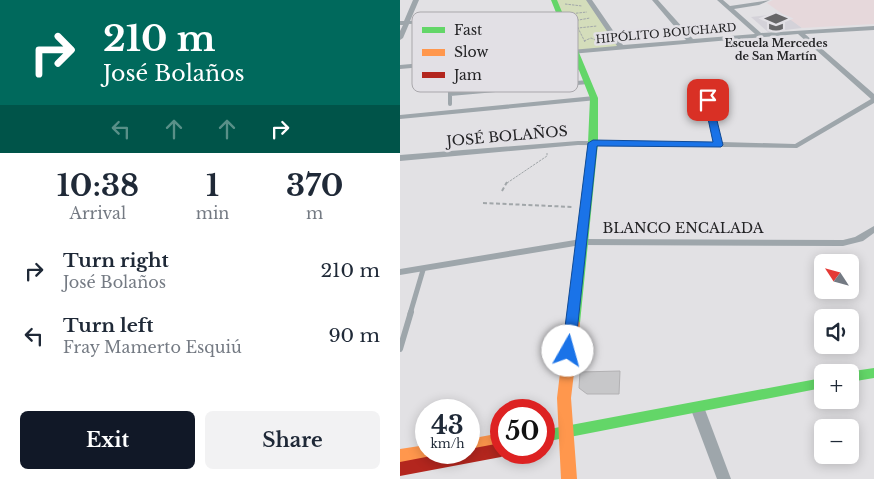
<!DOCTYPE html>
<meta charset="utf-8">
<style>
:root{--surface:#fff;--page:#f2f2f3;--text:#1f2937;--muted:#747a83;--accent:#111827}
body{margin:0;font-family:"Libre Baskerville",serif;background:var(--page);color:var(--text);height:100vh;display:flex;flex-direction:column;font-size:19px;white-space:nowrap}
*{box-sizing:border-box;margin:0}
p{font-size:16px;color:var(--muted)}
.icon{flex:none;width:28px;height:28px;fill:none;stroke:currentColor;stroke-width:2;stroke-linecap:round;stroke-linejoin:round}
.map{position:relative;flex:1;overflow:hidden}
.details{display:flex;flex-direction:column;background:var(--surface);width:400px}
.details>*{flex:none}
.banner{background:#00695c;color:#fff;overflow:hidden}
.needle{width:32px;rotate:306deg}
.tools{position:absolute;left:414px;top:254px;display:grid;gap:10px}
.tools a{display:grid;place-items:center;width:45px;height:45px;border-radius:8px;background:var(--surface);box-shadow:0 2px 12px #0003;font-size:25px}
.speed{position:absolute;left:15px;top:399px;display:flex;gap:10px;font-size:25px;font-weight:700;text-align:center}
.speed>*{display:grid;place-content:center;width:65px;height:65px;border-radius:50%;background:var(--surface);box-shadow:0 2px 12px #0003;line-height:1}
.speed small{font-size:12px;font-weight:400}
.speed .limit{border:8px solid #d22;background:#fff;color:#111}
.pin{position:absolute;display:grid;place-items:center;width:42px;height:42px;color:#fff;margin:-21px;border-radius:10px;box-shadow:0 2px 8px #0006}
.me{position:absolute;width:55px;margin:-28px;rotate:7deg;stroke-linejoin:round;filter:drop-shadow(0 0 4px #0008)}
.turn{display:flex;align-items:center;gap:18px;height:105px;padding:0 20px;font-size:22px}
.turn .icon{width:65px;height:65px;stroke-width:2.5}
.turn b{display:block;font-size:35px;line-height:42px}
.lanes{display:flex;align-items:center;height:48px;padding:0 20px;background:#0003;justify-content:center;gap:25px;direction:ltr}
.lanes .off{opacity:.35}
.eta{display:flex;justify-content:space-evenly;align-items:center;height:85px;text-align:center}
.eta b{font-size:30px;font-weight:800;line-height:35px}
.action{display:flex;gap:10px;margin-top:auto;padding:10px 20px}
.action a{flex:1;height:58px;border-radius:8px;background:var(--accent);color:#fff;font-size:20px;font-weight:800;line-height:58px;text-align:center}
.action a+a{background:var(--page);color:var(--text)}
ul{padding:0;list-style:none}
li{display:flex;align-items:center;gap:15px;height:65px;padding:0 20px}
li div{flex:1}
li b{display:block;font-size:19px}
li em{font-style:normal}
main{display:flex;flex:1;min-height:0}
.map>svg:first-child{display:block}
.built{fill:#d4d2d9}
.industrial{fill:#e6d8db}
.green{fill:#d4ddbb}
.building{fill:#c7c7c9;stroke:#b2b1b3}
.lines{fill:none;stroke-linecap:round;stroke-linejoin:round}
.path-far1{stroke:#a1a6a9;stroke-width:1;stroke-dasharray:2.5 1;stroke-linecap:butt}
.path{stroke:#a1a6a9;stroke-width:2;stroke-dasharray:4 2.5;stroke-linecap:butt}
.lane-far3{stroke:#9ea6ab;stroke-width:3}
.lane-far2{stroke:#9ea6ab;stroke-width:4}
.lane-far1{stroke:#9ea6ab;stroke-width:5}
.lane{stroke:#9ea6ab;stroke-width:6}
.street{fill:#9ea6ab;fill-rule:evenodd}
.fast{fill:#63d668;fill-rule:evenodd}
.slow{fill:#ff974d;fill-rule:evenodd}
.jam{fill:#b3261e;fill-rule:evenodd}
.route{fill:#1a73e8;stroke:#114b97}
.labels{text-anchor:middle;stroke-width:5;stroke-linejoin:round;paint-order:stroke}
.far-street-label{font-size:11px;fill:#232325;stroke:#e2e0e5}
.far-poi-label{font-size:11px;font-weight:bold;fill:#232325;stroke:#e2e0e5}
.street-label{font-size:14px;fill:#232325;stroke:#e2e0e5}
.key{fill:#e2e0e5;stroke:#a9a7ab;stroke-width:1}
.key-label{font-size:14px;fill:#232325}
</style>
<main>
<section class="details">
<div class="banner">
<div class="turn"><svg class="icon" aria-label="right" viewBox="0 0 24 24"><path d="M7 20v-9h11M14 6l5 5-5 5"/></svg><div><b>210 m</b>José Bolaños</div></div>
<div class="lanes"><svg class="icon off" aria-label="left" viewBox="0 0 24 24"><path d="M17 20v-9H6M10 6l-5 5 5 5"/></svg><svg class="icon off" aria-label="ahead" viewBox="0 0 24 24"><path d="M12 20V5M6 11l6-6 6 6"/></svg><svg class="icon off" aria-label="ahead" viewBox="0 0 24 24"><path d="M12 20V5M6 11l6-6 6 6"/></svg><svg class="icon" aria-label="right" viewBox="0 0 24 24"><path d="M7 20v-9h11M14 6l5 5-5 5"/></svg></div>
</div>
<div class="eta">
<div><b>10:38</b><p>Arrival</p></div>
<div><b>1</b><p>min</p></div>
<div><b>370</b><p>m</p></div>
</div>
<ul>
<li><svg class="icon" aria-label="right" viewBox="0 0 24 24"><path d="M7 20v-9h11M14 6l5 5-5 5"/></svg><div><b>Turn right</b><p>José Bolaños</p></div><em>210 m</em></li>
<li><svg class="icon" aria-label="left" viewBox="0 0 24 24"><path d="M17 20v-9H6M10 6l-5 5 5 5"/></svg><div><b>Turn left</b><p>Fray Mamerto Esquiú</p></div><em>90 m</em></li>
</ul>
<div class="action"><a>Exit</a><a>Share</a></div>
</section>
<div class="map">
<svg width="474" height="479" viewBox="0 0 474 479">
<rect width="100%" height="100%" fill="#e2e1e4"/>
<path class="built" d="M383 13 402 28 368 32 351 17Z"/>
<path class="industrial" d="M373 0H474V24L402 28 367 3Z"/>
<path class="green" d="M154 0H189L222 48 176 51Z"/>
<path class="building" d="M220 371 219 394H187L179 388 180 372Z"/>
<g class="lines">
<path class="path-far1" d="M165 4 182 6
M169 14 187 12
M173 21 190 18
M184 41 191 38 200 42
M185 42 178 28 197 26
M107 183 147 156V153"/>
<path class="path" d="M102 191 107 182
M83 203 173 207"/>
<path class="lane-far3" d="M54 81 57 79 182 68"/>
<path class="lane-far2" d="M50 94 188 82
M50 104V83L56 80"/>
<path class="lane-far1" d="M10 314 23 270"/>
<path class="lane" d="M0 349 11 312"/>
<path class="street" d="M13 0H19L10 21 160 13 163 15 160 17 9 24 3 38 0 40V31L3 25H0V21H4Z
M186 0H192L223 45 286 40 252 0H258L293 39 355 34 317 0H323L330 6 370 0 359 5 334 9 361 33 474 26V30L405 34 474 94V103L397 148 178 145 0 161V155L178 141 313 142 304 100 308 98 312 100 322 142 395 144 471 99 398 34 0 69V65L217 46Z
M194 96H197V100L0 119V115Z
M474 226V233L463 241 443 246 181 245 0 275V269L181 239 443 240 455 237Z
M297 402 302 403 304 407 331 479H317L290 407 292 403Z"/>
<path class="fast" d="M151 0H157L198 98V143L180 323 178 326H168L166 323 188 143 190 98Z
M474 368V378L450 382V372H447Z
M422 378V388L144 442V430Z"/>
<path class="slow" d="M173 318 178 320 180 323 171 398 177 479H161L157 398 166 323 168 320Z
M101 433V445L69 451V439Z
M26 445V452H34L32 457 0 463V449Z"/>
<path class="jam" d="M101 443V452H108L101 457 0 476V462L52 452H69V449Z"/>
</g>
<path class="route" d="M305 98 312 100 323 145 321 147 197 146 175 351 173 355H164L162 351 188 143 193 140 313 142 304 100Z"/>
<defs>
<g id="school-bare" transform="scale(1.725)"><path d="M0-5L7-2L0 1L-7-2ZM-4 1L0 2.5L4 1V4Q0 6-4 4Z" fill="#666668" stroke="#e2e0e5" stroke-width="2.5" paint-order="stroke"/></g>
</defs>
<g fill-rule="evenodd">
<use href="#school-bare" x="376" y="22"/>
</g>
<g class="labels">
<g class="far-street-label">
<text transform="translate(266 33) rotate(-5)" y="4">HIPÓLITO BOUCHARD</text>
</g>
<g class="far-poi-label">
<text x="376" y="47">Escuela Mercedes<tspan x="376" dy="13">de San Martín</tspan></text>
</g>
<g class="street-label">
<text transform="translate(107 136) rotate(-5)" y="5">JOSÉ BOLAÑOS</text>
<text x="283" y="233">BLANCO ENCALADA</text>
</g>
</g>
<rect x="12" y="12" width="166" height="80" rx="8" class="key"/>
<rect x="22" y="27" width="23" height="6" fill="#63d668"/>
<rect x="22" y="49" width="23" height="7" fill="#ff974d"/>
<rect x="22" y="72" width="23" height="6" fill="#b3261e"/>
<g class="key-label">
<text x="54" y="35">Fast</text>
<text x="54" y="57">Slow</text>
<text x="54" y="80">Jam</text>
</g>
</svg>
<div class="tools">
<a><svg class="needle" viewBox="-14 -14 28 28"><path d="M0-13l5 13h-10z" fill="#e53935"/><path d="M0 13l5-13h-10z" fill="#747a83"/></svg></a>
<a><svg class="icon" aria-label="sound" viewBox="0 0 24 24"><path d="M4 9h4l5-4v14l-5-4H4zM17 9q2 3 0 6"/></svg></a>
<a>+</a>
<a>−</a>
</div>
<div class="speed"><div>43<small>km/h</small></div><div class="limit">50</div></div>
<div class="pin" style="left:308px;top:100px;background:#d93025"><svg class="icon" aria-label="arrive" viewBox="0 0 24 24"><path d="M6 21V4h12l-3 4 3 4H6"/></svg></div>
<svg class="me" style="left:168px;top:351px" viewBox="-20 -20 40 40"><circle r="19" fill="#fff"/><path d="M0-13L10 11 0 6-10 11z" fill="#1a73e8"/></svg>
</div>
</main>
